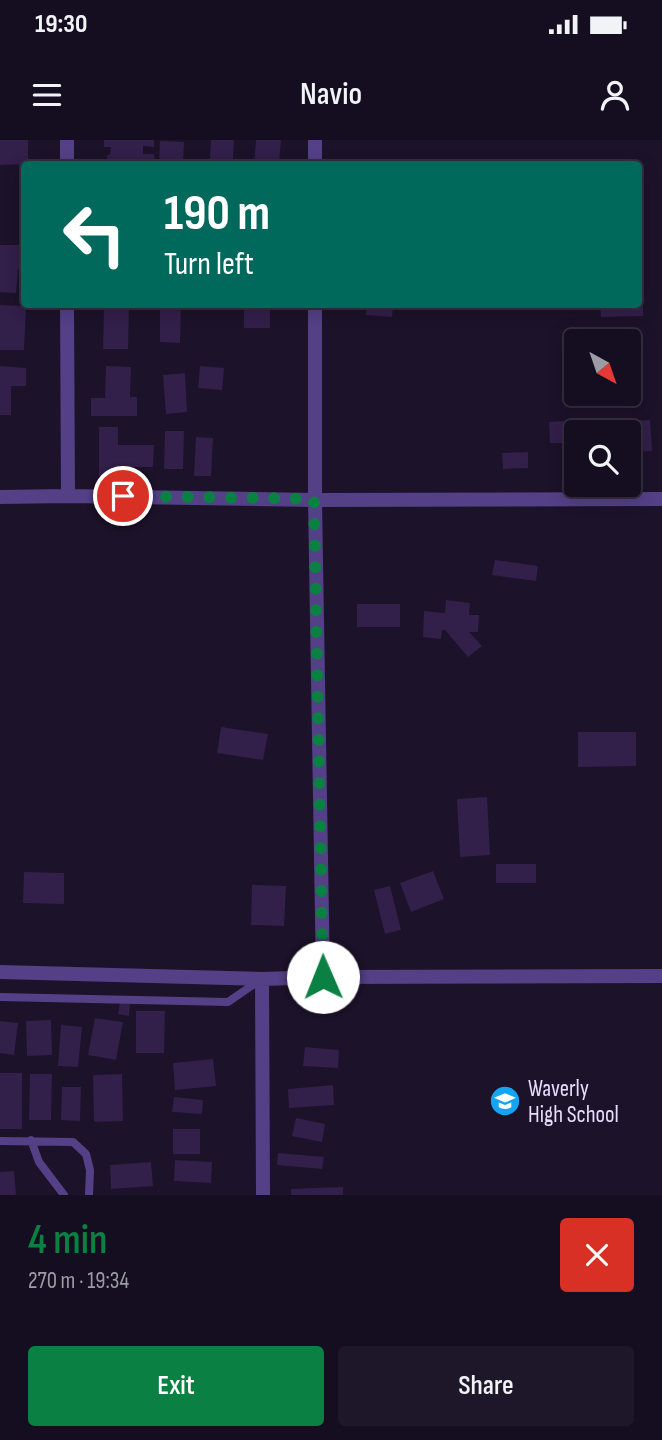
<!DOCTYPE html>
<meta charset="utf-8">
<style>
:root{--surface:#150e20;--page:#1e1729;--text:#f1f3f6;--muted:#9d9ca5;--line:#342e3e;--accent:#0b8043}
body{margin:0;font-family:"Sofia Sans Condensed",sans-serif;background:var(--page);color:var(--text);height:100vh;display:flex;flex-direction:column;font-size:26px;white-space:nowrap}
*{box-sizing:border-box;margin:0}
p{font-size:23px;color:var(--muted)}
.icon{flex:none;width:38px;height:38px;fill:none;stroke:currentColor;stroke-width:2;stroke-linecap:round;stroke-linejoin:round}
.map{position:relative;height:1055px;overflow:hidden}
.drawer{display:flex;flex-direction:column;background:var(--surface);flex:1}
.drawer>*{flex:none}
.guide{position:absolute;left:21px;top:21px;width:621px;height:147px;border-radius:7px;box-shadow:0 4px 18px #0003,0 0 0 2px var(--line);background:#00695c;color:#fff;overflow:hidden}
.needle{width:46px;rotate:140deg}
.fabs{position:absolute;left:564px;top:189px;display:grid;gap:14px}
.fabs a{display:grid;place-items:center;width:77px;height:77px;border-radius:7px;background:var(--surface);box-shadow:0 4px 18px #0003,0 0 0 2px var(--line);font-size:35px}
.pin{position:absolute;display:grid;place-items:center;width:60px;height:60px;color:#fff;margin:-30px;border:4px solid #fff;border-radius:50%;box-shadow:0 2px 7px #0007}
.me{position:absolute;width:77px;margin:-38px;rotate:359deg;stroke-linejoin:round;filter:drop-shadow(0 0 5px #0008)}
.turn{display:flex;align-items:center;gap:24px;height:147px;padding:0 28px;font-size:32px}
.turn .icon{width:91px;height:91px;stroke-width:2.5}
.turn b{display:block;font-size:49px;line-height:60px}
.round{display:grid;place-items:center;flex:none;width:74px;height:74px;border-radius:7px;background:var(--page)}
.overview{display:flex;align-items:center;justify-content:space-between;height:119px;padding:0 28px}
h1{font-size:42px;font-weight:600;line-height:52px;color:var(--accent)}
.button{display:flex;gap:14px;margin-top:auto;padding:14px 28px}
.button a{flex:1;height:80px;border-radius:7px;background:var(--accent);color:#fff;font-size:28px;font-weight:600;line-height:80px;text-align:center}
.button a+a{background:var(--page);color:var(--text)}
.status{display:flex;justify-content:space-between;align-items:center;height:49px;padding:0 35px;background:var(--surface);direction:ltr}
.status svg{height:19px;fill:currentColor}
header{display:flex;justify-content:space-between;align-items:center;height:91px;padding:0 28px;background:var(--surface);font-size:32px;font-weight:600}
.map>svg:first-child{display:block}
.building{fill:#321f4a}
.lines{fill:none;stroke-linecap:round;stroke-linejoin:round}
.lane{stroke:#544086;stroke-width:8}
.street{stroke:#544086;stroke-width:14}
.route{stroke:#0b8043;stroke-width:12;stroke-dasharray:0 21.6}
.labels{text-anchor:middle;stroke-width:7;stroke-linejoin:round;paint-order:stroke}
.poi-label{font-size:23px;fill:#e9ddfd;stroke:#1c122a;text-anchor:start}
</style>
<div class="status"><b>19:30</b><svg viewBox="0 0 49 12"><path d="M0 12V9h3v3zM5 12V6h3v6zM10 12V3h3v9zM15 12V0h3v12zM26 1h20v11H26zM47 4h2v5h-2z"/></svg></div>
<header><svg class="icon" aria-label="menu" viewBox="0 0 24 24"><path d="M4 6h16M4 12h16M4 18h16"/></svg>Navio<svg class="icon" aria-label="person" viewBox="0 0 24 24"><circle cx="12" cy="8" r="4"/><path d="M4 21q1-7 8-7t8 7"/></svg></header>
<div class="map">
<svg width="662" height="1055" viewBox="0 0 662 1055">
<rect width="100%" height="100%" fill="#1c122a"/>
<path class="building" d="M0 0H28V24L0 25Z
M104 0H154V7L143 6V14H154L155 24H108L107 15H110L111 7H104Z
M211 0H234L233 20 210 19Z
M256 0H281L279 24H254Z
M160 1 184 2 183 24H159Z
M0 105H24V128L18 129 16 153 0 152Z
M639 155H643V176L601 177 600 164H639Z
M367 164H393L392 177 366 175Z
M0 165 26 166 24 210H0Z
M104 166 129 167 128 209H103Z
M160 166H181L180 203 160 202Z
M244 169H270V188H244Z
M0 226 26 228V246H11V275H0Z
M106 226 131 227 130 257H137V276H91V258H105Z
M200 226 224 228 222 250 198 248Z
M185 233 187 272 166 274 163 235Z
M650 280 652 311 628 312V292H611V282Z
M568 281 569 303H550L549 282Z
M99 287H118V305H154L153 327H118V336H99Z
M165 291H184L183 329H164Z
M196 297 213 298 211 336H194Z
M528 312V328L503 329 502 313Z
M495 420 538 426 536 441 492 435Z
M446 460 470 463 469 475H479L478 492H469L482 506 468 517 445 490H442L441 499 423 497 424 471 445 473Z
M357 464H400V487H357Z
M221 587 268 594 263 620 217 613Z
M578 592H636V626L578 627Z
M487 657 490 715 460 717 457 659Z
M496 724H536V743H496Z
M433 731 444 759 411 772 400 743Z
M24 732 64 733V764L23 763Z
M252 745 286 746 284 786 251 785Z
M390 746 401 790 385 794 374 750Z
M120 863 130 864 129 876 118 874Z
M136 871H165L164 913H136Z
M95 878 123 882 116 920 88 915Z
M51 880 52 915 27 916 26 881Z
M0 881 18 883 14 915 0 913Z
M61 885 82 887 78 927 58 926Z
M305 907 339 910 338 928 303 926Z
M213 919 216 946 175 950 173 923Z
M0 933H22V989H0Z
M30 934H52L51 980H29Z
M122 934 123 981 94 982 93 935Z
M333 945 334 965 289 968 288 949Z
M62 947H81L80 981 61 980Z
M174 957 203 960 202 974 172 972Z
M296 978 325 984 322 1002 292 996Z
M173 989H200V1014H173Z
M278 1013 324 1017 322 1029 277 1025Z
M175 1020 212 1022 211 1043 174 1041Z
M151 1022 153 1046 111 1049 110 1025Z
M14 1031 16 1055H0V1032Z
M343 1047V1055H291V1049Z"/>
<g class="lines">
<path class="lane" d="M0 857 228 862 260 840
M31 1000 39 1022 64 1055
M0 1001 73 1002 86 1014 90 1030 89 1055"/>
<path class="street" d="M67 0V24
M315 24V0
M67 164 68 356
M315 164V360L323 837
M0 357 68 356 315 360 662 359
M0 832 262 839 323 837 662 836
M262 839 263 1055"/>
</g>
<g class="lines">
<path class="route" d="M123 356 314 359 323 837"/>
</g>
<defs>
<g id="school-disc" transform="scale(1.575)"><circle r="9.5" fill="#13a4f3" stroke="#1c122a"/><path d="M0-5L7-2L0 1L-7-2ZM-4 1L0 2.5L4 1V4Q0 6-4 4Z" fill="#fff"/></g>
</defs>
<g fill-rule="evenodd">
<use href="#school-disc" x="505" y="961"/>
</g>
<g class="labels">
<g class="poi-label">
<text x="528" y="956">Waverly<tspan x="528" dy="26">High School</tspan></text>
</g>
</g>
</svg>
<div class="fabs">
<a><svg class="needle" viewBox="-14 -14 28 28"><path d="M0-13l5 13h-10z" fill="#e53935"/><path d="M0 13l5-13h-10z" fill="#9d9ca5"/></svg></a>
<a><svg class="icon" aria-label="search" viewBox="0 0 24 24"><circle cx="10" cy="10" r="6"/><path d="M15 15l6 6"/></svg></a>
</div>
<div class="pin" style="left:123px;top:356px;background:#d93025"><svg class="icon" aria-label="arrive" viewBox="0 0 24 24"><path d="M6 21V4h12l-3 4 3 4H6"/></svg></div>
<svg class="me" style="left:323px;top:837px" viewBox="-20 -20 40 40"><circle r="19" fill="#fff"/><path d="M0-13L10 11 0 6-10 11z" fill="#0b8043"/></svg>
<div class="guide">
<div class="turn"><svg class="icon" aria-label="left" viewBox="0 0 24 24"><path d="M17 20v-9H6M10 6l-5 5 5 5"/></svg><div><b>190 m</b>Turn left</div></div>
</div>
</div>
<section class="drawer">
<div class="overview"><div><h1>4 min</h1><p>270 m · 19:34</p></div><a class="round" style="background:#d93025;color:#fff"><svg class="icon" aria-label="close" viewBox="0 0 24 24"><path d="M6 6l12 12M18 6L6 18"/></svg></a></div>
<div class="button"><a>Exit</a><a>Share</a></div>
</section>
